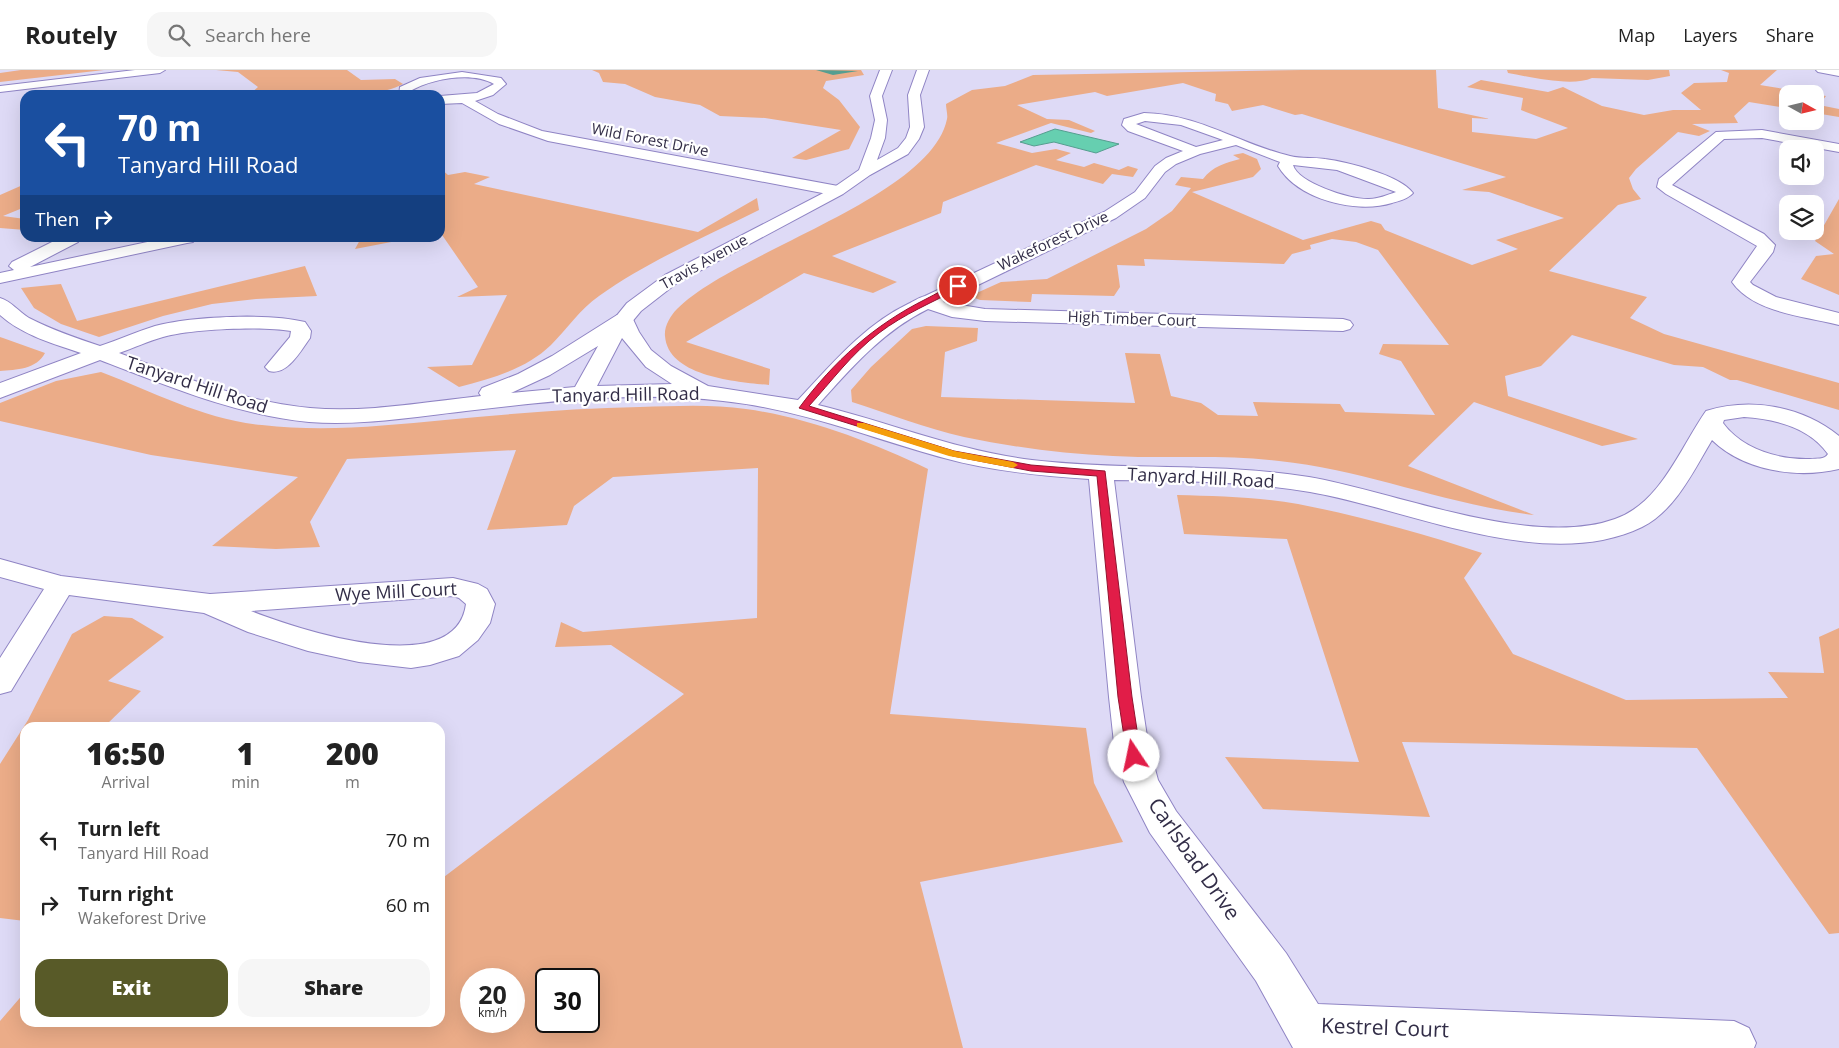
<!DOCTYPE html>
<style>
:root{--surface:#fff;--page:#f6f6f6;--text:#222;--muted:#767676;--line:#e0e0e0;--accent:#585a28}
body{margin:0;font-family:"Open Sans",sans-serif;background:var(--page);color:var(--text);height:100vh;display:flex;flex-direction:column;font-size:19px;white-space:nowrap}
*{box-sizing:border-box;margin:0}
p{font-size:16px;color:var(--muted)}
.icon{flex:none;width:28px;height:28px;fill:none;stroke:currentColor;stroke-width:2;stroke-linecap:round;stroke-linejoin:round}
.map{position:relative;flex:1;overflow:hidden}
.panel{position:absolute;left:20px;top:652px;width:425px;height:305px;display:flex;flex-direction:column;background:var(--surface);border-radius:15px;box-shadow:0 5px 20px #0002}
.panel>*{flex:none}
.top-card{position:absolute;left:20px;top:20px;width:425px;height:152px;border-radius:15px;box-shadow:0 5px 20px #0002;background:#1a4fa0;color:#fff;overflow:hidden}
.needle{width:32px;rotate:98deg}
.controls{position:absolute;left:1779px;top:15px;display:grid;gap:10px}
.controls a{display:grid;place-items:center;width:45px;height:45px;border-radius:10px;background:var(--surface);box-shadow:0 5px 20px #0002;font-size:25px}
.speed{position:absolute;left:460px;top:898px;display:flex;gap:10px;font-size:25px;font-weight:700;text-align:center}
.speed>*{display:grid;place-content:center;width:65px;height:65px;border-radius:50%;background:var(--surface);box-shadow:0 5px 20px #0002;line-height:1}
.speed small{font-size:12px;font-weight:400}
.speed .limit{border:2px solid #111;border-radius:8px;background:#fff;color:#111}
.pin{position:absolute;display:grid;place-items:center;width:42px;height:42px;color:#fff;margin:-21px;border:2px solid #fff;border-radius:50%;box-shadow:0 1px 5px #0007}
.me{position:absolute;width:55px;margin:-28px;rotate:349deg;stroke-linejoin:round;filter:drop-shadow(0 0 4px #0008)}
.turn{display:flex;align-items:center;gap:18px;height:105px;padding:0 15px;font-size:22px}
.turn .icon{width:65px;height:65px;stroke-width:2.5}
.turn b{display:block;font-size:35px;line-height:42px}
.then{display:flex;align-items:center;height:48px;padding:0 15px;background:#0003;gap:10px;font-size:19px}
.eta{display:flex;justify-content:space-evenly;align-items:center;height:85px;text-align:center}
.eta b{font-size:30px;font-weight:800;line-height:35px}
.button{display:flex;gap:10px;margin-top:auto;padding:10px 15px}
.button a{flex:1;height:58px;border-radius:15px;background:var(--accent);color:#fff;font-size:20px;font-weight:800;line-height:58px;text-align:center}
.button a+a{background:var(--page);color:var(--text)}
ul{padding:0;list-style:none}
li{display:flex;align-items:center;gap:15px;height:65px;padding:0 15px}
li div{flex:1}
li b{display:block;font-size:19px}
li em{font-style:normal}
header{display:flex;align-items:center;gap:30px;box-sizing:border-box;height:70px;padding:0 25px;background:var(--surface);border-bottom:1px solid var(--line)}
header strong{font-size:24px}
nav{display:flex;gap:28px;margin-inline-start:auto;font-size:18px}
.search{width:350px;height:45px;background:var(--page);display:flex;align-items:center;gap:12px;box-sizing:border-box;padding:0 18px;border-radius:15px;color:var(--muted);font-size:19px}
.map>svg:first-child{display:block}
.green{fill:#ebac88;fill-rule:evenodd}
.water{fill:#66cfb0;stroke:#569e90}
.lines{fill:none;stroke-linecap:round;stroke-linejoin:round}
.stream{fill:#569e90;fill-rule:evenodd}
.service-casing{stroke:#8f84c4;stroke-width:2}
.minor-casing{stroke:#8f84c4;stroke-width:2}
.tertiary-casing{stroke:#8f84c4;stroke-width:2}
.service{fill:#fff;fill-rule:evenodd}
.minor{fill:#fff;fill-rule:evenodd}
.tertiary{fill:#fff;fill-rule:evenodd}
.route{fill:#e11d48;stroke:#92132f}
.slow{fill:#f59e0b}
.labels{text-anchor:middle;stroke-width:4.5;stroke-linejoin:round;paint-order:stroke}
.far-street-label{font-size:15px;fill:#322d47;stroke:#fff}
.street-label{font-size:18px;fill:#322d47;stroke:#fff}
.near-street-label{font-size:21px;fill:#322d47;stroke:#fff}
</style>
<header>
<strong>Routely</strong>
<div class="search"><svg class="icon" aria-label="search" viewBox="0 0 24 24"><circle cx="10" cy="10" r="6"/><path d="M15 15l6 6"/></svg>Search here</div>
<nav><a>Map</a><a>Layers</a><a>Share</a></nav>
</header>
<div class="map">
<svg width="1839" height="978" viewBox="0 0 1839 978">
<rect width="100%" height="100%" fill="#dedaf6"/>
<path class="green" d="M21 0H104L0 12V3Z
M216 0H347L361 10 395 9 403 14C370 32 288 25 249 25L258 17 238 2Z
M592 0H861L864 5 826 11 823 18 839 30 860 57 849 79 806 90 792 88 841 60 765 48 720 46 700 35 655 27 625 14 603 12 599 3Z
M1302 0H1436L1438 38 1490 49 1472 48V62L1536 69 1568 58 1521 40 1523 28 1467 17 1481 10 1548 22 1563 17 1602 36 1644 45 1673 40H1701L1681 23 1694 13 1727 12 1729 3 1721 0H1777L1760 15 1814 24H1788L1787 38 1749 32 1734 46 1738 53 1692 54 1710 61 1699 66 1678 62 1636 99 1629 108 1633 119 1641 129 1618 135 1549 201 1647 227 1630 248 1664 264 1839 313V340L1737 310H1730L1703 297 1674 295 1572 265 1541 296 1505 306 1508 326 1638 369 1602 376 1474 332 1408 396 1534 445C1447 435 1366 400 1279 391 1224 384 1169 389 1113 386 1063 384 1013 377 964 367 926 358 889 344 852 332L851 320 871 297 912 259 926 256 978 258 977 271 945 282 941 327 1135 333 1125 283 1160 284 1171 326 1201 333 1218 345 1258 346 1253 332 1340 334 1345 342 1435 345 1401 291 1379 284 1383 274 1449 275 1378 180 1356 172 1332 169 1310 175 1311 179 1292 184 1284 194 1144 189 1145 196 1117 195 1120 217 1114 226 1032 224 1031 232 980 230 970 226 1001 212 1047 209 1146 159 1172 141 1191 118 1175 115 1181 107 1203 109C1213 96 1225 93 1240 89L1233 85 1243 83 1257 89 1261 99 1253 107 1192 122 1303 170 1371 151 1381 154 1385 160 1472 195 1518 179 1496 170 1564 148 1489 122 1462 120 1506 107 1302 44 1295 45 1263 35 1232 41 1228 34 1215 31 1216 24 1183 13 1107 26 1095 22 1017 35 1047 49 1069 50 1095 61 1091 63 1051 53 996 73 1032 83 1056 79 1071 83 1056 90 1084 97 1094 93 1119 100 1128 96 1138 99 1133 107 1112 104 1103 114 1036 95 943 132 941 143 832 186 897 212 873 223 804 203 686 272 770 299 769 315C738 312 668 307 665 266 664 257 670 246 677 239 733 182 931 128 947 49 948 45 946 39 946 34L972 20 1005 16 1033 5Z
M1507 0H1669L1670 6 1648 10 1592 8C1572 17 1530 7 1508 3Z
M1815 24 1826 26 1819 35 1839 39V47L1815 43Z
M440 98 448 105 465 102 490 107 474 114 698 162 757 128 759 140C705 167 648 191 599 226 580 239 567 259 551 275 526 299 493 308 459 317L427 297 472 295 507 225 457 227 478 217 440 162Z
M25 114V137L3 146 25 149V160L0 158V125Z
M1839 129V225L1801 209 1816 186 1834 184 1815 171Z
M361 168H412L355 179Z
M305 196 317 226 256 229 212 234 163 246 99 267 61 254 34 238 21 218 61 214 77 251Z
M0 267 3 268 45 283C37 299 16 300 0 301Z
M101 302C154 322 205 350 262 355 323 362 383 356 445 350 510 344 575 338 640 337 675 336 712 334 746 339 810 348 871 372 928 399L890 644 1086 658 1094 713 1123 772 920 812 963 978H0V951L25 922V952H440V810L684 624 611 575 555 577 561 552 583 562 757 548 758 398 613 407 574 436 567 455 487 460 516 380 347 389 310 452 320 477 276 479 212 476 298 407 151 385 0 351V333L56 311ZM471 909H514V951H471ZM546 909H589V951H546Z
M1177 425C1217 426 1258 427 1298 434 1360 446 1421 463 1482 483L1464 508 1513 584 1626 630 1788 628 1768 602 1824 603 1819 567 1839 558V863L1829 864 1697 678 1402 672 1430 747 1263 739 1225 687 1359 692 1287 469 1184 464Z
M104 546 132 548 164 567 108 611 141 621 104 657 25 658V851L0 848V694L28 650 72 564Z"/>
<path class="water" d="M1055 59 1119 74 1096 83 1054 72 1034 76 1020 72Z"/>
<g class="lines">
<path class="stream" d="M816 0 858 1 833 5Z"/>
<g class="service-casing">
<path id="service" d="M135 0H165L160 3 0 22V16Z"/>
</g>
<g class="minor-casing">
<path id="minor" d="M1816 0H1839V6L1818 2Z
M462 2 501 8 506 14 493 25 475 31 498 44 542 61 838 116 846 121 838 126 548 71 499 54 462 33 440 34V26L477 23 494 14C471 1 432 9 410 21L411 25H399L400 17 420 8Z
M1144 43C1199 44 1239 74 1290 86 1302 89 1314 87 1325 89 1347 92 1400 105 1413 123 1408 129 1399 131 1392 133 1357 144 1298 130 1278 96L1280 92 1236 75 1200 84 1176 94 1165 102 1145 128 1116 148 943 232 985 239 1343 249 1350 251 1353 255 1350 259 1343 261 985 251 952 247 928 239C883 261 851 298 818 335 892 353 954 380 1032 390 1124 401 1217 392 1309 407 1396 422 1532 479 1615 449 1661 433 1680 378 1706 341 1751 327 1802 336 1839 366V399C1797 409 1744 401 1712 370 1694 400 1675 441 1642 457 1545 504 1409 439 1310 422 1245 411 1179 411 1114 410L1141 627 1148 673 1158 710 1176 741 1286 883 1318 934 1734 951 1749 958 1756 973 1754 978H1293L1256 911 1150 763 1124 712 1114 673 1109 627 1089 409C1040 406 991 401 944 388 870 368 800 339 723 331 638 321 550 331 466 341 414 347 361 356 309 352 236 345 168 316 100 290L0 328V313L81 283C54 274 22 265 0 245V228C11 231 19 242 29 248 52 260 76 268 100 276 118 270 136 262 155 256 191 246 269 243 305 252L311 261 310 268C300 282 287 306 269 301L265 297 290 267 291 261C262 256 192 259 163 267 148 271 134 278 119 283 181 306 243 332 310 338 367 343 424 332 481 326L479 323 482 318 518 304 552 286 617 245H631L639 262 651 280 671 296 695 309 708 316 798 330C831 295 864 255 908 234 914 231 918 228 925 226L1104 142 1135 122 1155 96 1166 88 1183 81 1128 61 1122 55 1124 49ZM1145 51 1181 55 1223 70 1196 77 1136 54ZM1293 95 1337 100 1396 122C1387 125 1378 129 1369 129 1351 130 1298 113 1293 95ZM622 268 646 297 672 314 597 316ZM598 276 575 317 511 323 550 305ZM1744 347C1775 349 1809 357 1828 384 1824 390 1817 388 1810 389 1779 390 1742 379 1723 353L1724 350Z
M1762 60 1839 74V82L1762 68 1724 69 1672 115 1764 164 1775 175 1773 182 1750 212 1753 215 1776 227 1839 243V255C1804 246 1754 243 1732 212L1757 176 1666 124 1657 117 1659 109 1716 62Z
M60 168H80L78 172 30 197 166 168H195L193 172 187 173 0 213V203L14 200 9 196 12 192Z
M0 489 61 506 210 524 453 508 478 514 487 519 495 534 490 553 478 570 459 586 430 595 411 598 359 592 308 581 248 562 204 543 69 525 11 621 0 624V588L44 519 0 507ZM453 526 459 528 466 534C456 613 294 558 251 541Z"/>
</g>
<g class="tertiary-casing">
<path id="tertiary" d="M880 0H892L882 26 887 50 885 68 877 90 898 78 906 68 910 57 908 25 917 0H929L920 25 924 57 919 69 908 84 870 105 843 124 677 213 641 241 631 253H617L614 249 627 233 665 205 833 118 859 100 871 68 875 50 870 26Z"/>
</g>
<use href="#service" class="service"/>
<use href="#minor" class="minor"/>
<use href="#tertiary" class="tertiary"/>
</g>
<path class="route" d="M958 214 961 216 960 218C933 232 904 244 879 263 852 283 831 312 809 336L954 381 1031 395 1105 401 1132 627 1141 686 1139 690H1129L1127 686 1118 627 1097 406 1031 401 953 386 799 338C834 291 874 255 926 229 936 224 947 217 958 214Z"/>
<path class="slow" d="M857 353H864L955 381 1013 392 1018 395 1013 398 949 386 857 357Z"/>
<g class="labels">
<g class="far-street-label">
<text transform="translate(650 70) rotate(11)" y="5">Wild Forest Drive</text>
<text transform="translate(1053 171) rotate(-25)" y="5">Wakeforest Drive</text>
<text transform="translate(704 192) rotate(-29)" y="5">Travis Avenue</text>
<text transform="translate(1132 249) rotate(2)" y="5">High Timber Court</text>
</g>
<g class="street-label">
<text transform="translate(197 315) rotate(18)" y="6">Tanyard Hill Road</text>
<text transform="translate(626 325) rotate(-1)" y="6">Tanyard Hill Road</text>
<text transform="translate(1201 408) rotate(3)" y="6">Tanyard Hill Road</text>
<text transform="translate(396 522) rotate(-3)" y="6">Wye Mill Court</text>
</g>
<g class="near-street-label">
<text transform="translate(1194 789) rotate(55)" y="7">Carlsbad Drive</text>
<text transform="translate(1385 958) rotate(2)" y="7">Kestrel Court</text>
</g>
</g>
</svg>
<div class="controls">
<a><svg class="needle" viewBox="-14 -14 28 28"><path d="M0-13l5 13h-10z" fill="#e53935"/><path d="M0 13l5-13h-10z" fill="#767676"/></svg></a>
<a><svg class="icon" aria-label="sound" viewBox="0 0 24 24"><path d="M4 9h4l5-4v14l-5-4H4zM17 9q2 3 0 6"/></svg></a>
<a><svg class="icon" aria-label="layers" viewBox="0 0 24 24"><path d="M12 4l9 5-9 5-9-5zM3 14l9 5 9-5"/></svg></a>
</div>
<div class="speed"><div>20<small>km/h</small></div><div class="limit">30</div></div>
<div class="pin" style="left:958px;top:216px;background:#d93025"><svg class="icon" aria-label="arrive" viewBox="0 0 24 24"><path d="M6 21V4h12l-3 4 3 4H6"/></svg></div>
<svg class="me" style="left:1134px;top:686px" viewBox="-20 -20 40 40"><circle r="19" fill="#fff"/><path d="M0-13L10 11 0 6-10 11z" fill="#e11d48"/></svg>
<div class="top-card">
<div class="turn"><svg class="icon" aria-label="left" viewBox="0 0 24 24"><path d="M17 20v-9H6M10 6l-5 5 5 5"/></svg><div><b>70 m</b>Tanyard Hill Road</div></div>
<div class="then">Then<svg class="icon" aria-label="right" viewBox="0 0 24 24"><path d="M7 20v-9h11M14 6l5 5-5 5"/></svg></div>
</div>
<section class="panel">
<div class="eta">
<div><b>16:50</b><p>Arrival</p></div>
<div><b>1</b><p>min</p></div>
<div><b>200</b><p>m</p></div>
</div>
<ul>
<li><svg class="icon" aria-label="left" viewBox="0 0 24 24"><path d="M17 20v-9H6M10 6l-5 5 5 5"/></svg><div><b>Turn left</b><p>Tanyard Hill Road</p></div><em>70 m</em></li>
<li><svg class="icon" aria-label="right" viewBox="0 0 24 24"><path d="M7 20v-9h11M14 6l5 5-5 5"/></svg><div><b>Turn right</b><p>Wakeforest Drive</p></div><em>60 m</em></li>
</ul>
<div class="button"><a>Exit</a><a>Share</a></div>
</section>
</div>
